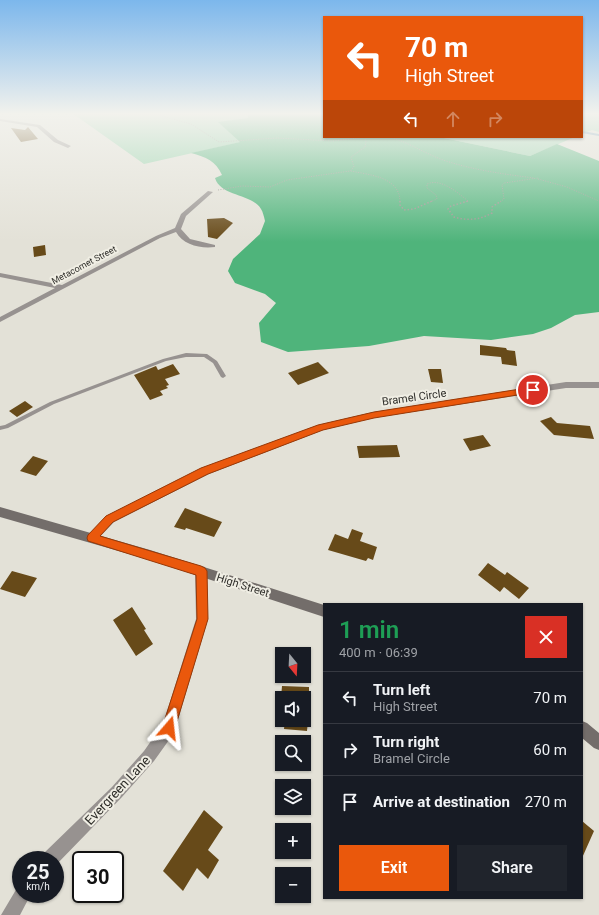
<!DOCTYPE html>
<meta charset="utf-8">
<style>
:root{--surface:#171b24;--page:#20242c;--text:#f1f3f6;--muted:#9ea1a6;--line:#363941;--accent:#ea580c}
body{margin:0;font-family:Roboto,sans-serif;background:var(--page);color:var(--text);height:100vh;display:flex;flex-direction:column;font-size:15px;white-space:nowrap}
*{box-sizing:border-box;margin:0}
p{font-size:13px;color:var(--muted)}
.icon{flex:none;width:22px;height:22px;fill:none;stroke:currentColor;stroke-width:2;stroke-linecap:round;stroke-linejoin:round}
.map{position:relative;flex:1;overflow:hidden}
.sheet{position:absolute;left:323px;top:603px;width:260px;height:296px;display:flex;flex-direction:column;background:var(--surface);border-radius:0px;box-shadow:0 1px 3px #0004}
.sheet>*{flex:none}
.guide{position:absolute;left:323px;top:16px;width:260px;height:122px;border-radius:0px;box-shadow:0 1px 3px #0004;background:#ea580c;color:#fff;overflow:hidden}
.needle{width:26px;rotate:162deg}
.tools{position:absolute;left:275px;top:647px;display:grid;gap:8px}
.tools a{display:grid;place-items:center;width:36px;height:36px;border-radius:0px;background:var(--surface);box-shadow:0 1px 3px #0004;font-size:20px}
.speed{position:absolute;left:12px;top:851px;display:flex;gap:8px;font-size:20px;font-weight:700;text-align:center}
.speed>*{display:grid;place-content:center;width:52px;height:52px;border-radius:50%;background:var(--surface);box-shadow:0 1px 3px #0004;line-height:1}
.speed small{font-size:10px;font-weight:400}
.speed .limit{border:2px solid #111;border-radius:6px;background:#fff;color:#111}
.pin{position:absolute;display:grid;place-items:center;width:34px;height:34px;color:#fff;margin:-17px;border:2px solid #fff;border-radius:50%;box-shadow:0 1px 4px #0007}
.me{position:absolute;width:44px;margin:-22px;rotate:17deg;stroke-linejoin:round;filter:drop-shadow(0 0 3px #0008)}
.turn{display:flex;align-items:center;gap:14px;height:84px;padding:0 16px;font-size:18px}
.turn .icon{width:52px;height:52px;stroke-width:2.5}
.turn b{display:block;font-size:28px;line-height:34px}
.lanes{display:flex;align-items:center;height:38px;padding:0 16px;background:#0003;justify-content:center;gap:20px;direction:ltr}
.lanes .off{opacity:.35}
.round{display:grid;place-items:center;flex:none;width:42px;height:42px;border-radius:0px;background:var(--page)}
.head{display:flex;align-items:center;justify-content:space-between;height:68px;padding:0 16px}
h1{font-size:24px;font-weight:600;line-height:30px;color:#1e9e55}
.action{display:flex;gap:8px;margin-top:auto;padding:8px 16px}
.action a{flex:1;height:46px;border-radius:0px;background:var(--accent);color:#fff;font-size:16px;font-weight:600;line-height:46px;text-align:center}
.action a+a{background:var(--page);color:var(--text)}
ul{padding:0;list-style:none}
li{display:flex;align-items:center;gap:12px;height:52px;padding:0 16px;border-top:1px solid var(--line)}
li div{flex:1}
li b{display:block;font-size:15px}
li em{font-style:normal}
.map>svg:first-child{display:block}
.green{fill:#94d3ab}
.forest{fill:#4fb47b}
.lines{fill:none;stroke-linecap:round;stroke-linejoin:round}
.stream{stroke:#6491b5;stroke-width:2}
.building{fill:#674a19}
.path-far1{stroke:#96948d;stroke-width:1;stroke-dasharray:1 1.5;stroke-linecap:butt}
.path{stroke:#96948d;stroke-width:1.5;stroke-dasharray:1.5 2;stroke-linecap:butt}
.lane{fill:#979290;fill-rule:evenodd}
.street{fill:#979290;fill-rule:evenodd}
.secondary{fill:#736d6a;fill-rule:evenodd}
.route{fill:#ea580c;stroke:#983908}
.labels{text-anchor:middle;stroke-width:4;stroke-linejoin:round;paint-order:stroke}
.far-street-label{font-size:9px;fill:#2f2e2a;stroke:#f0eee4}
.street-label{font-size:11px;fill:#2f2e2a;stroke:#f0eee4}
.near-street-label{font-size:13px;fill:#2f2e2a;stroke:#f0eee4}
</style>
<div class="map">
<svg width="599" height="915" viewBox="0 0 599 915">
<rect width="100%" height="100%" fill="#e3e1d7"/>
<path class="green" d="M72 113H248V118L241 142 144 164Z
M582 113H599V132L592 130 582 134Z
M439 137H575L530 156Z"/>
<path class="forest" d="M248 113H324V137H439L530 156 557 144 599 161V312L575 315 551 328 533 334 491 340 424 336 369 346 288 352 261 342 259 323 276 303 265 294 235 283 228 271 233 259 260 234 265 221C264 217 263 212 261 209 251 193 221 197 215 178L222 175C216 161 206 157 191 153L240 142 218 122 248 118Z"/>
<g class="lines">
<path class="stream" d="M582 132 599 135"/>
</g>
<path class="building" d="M28 127 38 139 21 142 11 128 25 130Z
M224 218 233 223 217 239 208 237 207 219Z
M45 245 46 255 34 257 33 247Z
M480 345 506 348 507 350 515 351 517 366 502 364 501 357 480 355Z
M318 362 329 373 298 385 288 373Z
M173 364 180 374 165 379 169 385 166 386 168 388 160 391 163 395 150 400 134 375 156 366 158 370Z
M428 369H441L443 383 431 382Z
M25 401 33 407 17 417 9 411Z
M551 417 557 423 590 426 594 439 554 435 540 421Z
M483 435 491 446 470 451 463 439Z
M397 445 400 457 359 458 357 446Z
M33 456 48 461 36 476 20 471Z
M185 508 222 522 214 537 186 528 185 530 174 527Z
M352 529 363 533 360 541 377 547 373 560 368 558 366 561 328 550 335 534 348 539Z
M488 563 505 575 507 572 529 588 519 599 504 587 500 592 478 575Z
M12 571 37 578 25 597 0 589Z
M132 607 146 629 144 630 153 644 136 656 113 620Z
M282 686 309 687V698H281Z
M285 720H308L307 731 284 729Z
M204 810 223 827 208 850 219 860 208 879 197 868 183 891 163 871Z
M582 821 594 831 582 858Z"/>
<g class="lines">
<path class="path-far1" d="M150 113 191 124 219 142 277 138 333 141 366 137
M389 137C408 142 424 153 443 160 473 170 503 174 534 178
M351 171C370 175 400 177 400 202
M538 179 567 187 599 201
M218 190 242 186 270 187 287 180 350 171 354 167 351 157 365 147 366 141 364 137
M430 202 437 199 436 195 427 188V184C441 178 457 192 468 201L465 202
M500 202 504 199 502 185 504 183 538 178"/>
<path class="path" d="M400 201V205L404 210 414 209 432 201
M468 201 451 206 448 209 454 217C467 221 480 220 492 213V207L501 201"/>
<path class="lane" d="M186 353 207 354 217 361 226 376 223 378 221 377 213 363 204 357H186L166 361 54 404 8 428 0 430V426L5 425 50 402 163 359Z"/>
<path class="street" d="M0 119 40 125 58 140 71 146 68 148 54 142 37 127 0 121Z
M208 191 213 192 186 216 181 229 190 239 215 245V247C201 249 183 245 176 232L160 238 0 322V317L55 288 0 277V273L62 285 156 236 175 228 181 214Z
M566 382H599V388H566L373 418 323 430 209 474 114 522 96 541 92 543 88 541 86 538 106 516 201 468 318 425 373 412Z
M201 566 205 567 207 571 208 619 174 733 154 761 122 797 55 866V860H41L43 854 112 787 144 751 163 724 196 619 195 571 197 567Z
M21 886V894H31L20 915H1L17 888Z"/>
<path class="secondary" d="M0 507 150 550 324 605V617L150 560 0 517Z
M582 721 587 723 599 733V750L594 748 582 738Z"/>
</g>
<linearGradient id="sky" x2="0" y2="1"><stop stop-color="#7cb7ec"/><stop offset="0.47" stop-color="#f2f2ed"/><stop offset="1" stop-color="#f2f2ed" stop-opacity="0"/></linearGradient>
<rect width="599" height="242" fill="url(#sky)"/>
<path class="route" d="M533 387 537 390 536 392 374 418 323 430 208 474 113 522 100 536 201 566 205 568 207 571 208 619 175 728 173 733 169 735 164 733 162 728 197 619 196 575 88 541 87 538 88 535 106 516 201 468 318 425 374 412Z"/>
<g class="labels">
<g class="far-street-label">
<text transform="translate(84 265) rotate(-28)" y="3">Metacomet Street</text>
</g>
<g class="street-label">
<text transform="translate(414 397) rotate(-8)" y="4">Bramel Circle</text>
<text transform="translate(243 585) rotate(18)" y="4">High Street</text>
</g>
<g class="near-street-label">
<text transform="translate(117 790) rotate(-47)" y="5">Evergreen Lane</text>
</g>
</g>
</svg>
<div class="tools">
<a><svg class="needle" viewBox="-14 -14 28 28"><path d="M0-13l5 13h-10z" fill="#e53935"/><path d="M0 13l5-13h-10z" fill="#9ea1a6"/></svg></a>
<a><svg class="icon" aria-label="sound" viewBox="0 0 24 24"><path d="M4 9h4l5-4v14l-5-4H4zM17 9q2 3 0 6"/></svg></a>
<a><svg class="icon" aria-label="search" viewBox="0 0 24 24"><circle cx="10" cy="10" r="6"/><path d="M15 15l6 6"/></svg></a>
<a><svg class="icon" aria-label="layers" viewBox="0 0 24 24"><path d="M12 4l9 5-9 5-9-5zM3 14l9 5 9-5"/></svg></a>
<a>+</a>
<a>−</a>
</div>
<div class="speed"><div>25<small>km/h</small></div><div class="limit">30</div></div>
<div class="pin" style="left:533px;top:390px;background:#d93025"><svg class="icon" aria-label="arrive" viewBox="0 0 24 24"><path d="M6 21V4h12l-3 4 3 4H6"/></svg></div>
<svg class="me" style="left:169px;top:728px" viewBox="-20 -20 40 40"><path d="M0-17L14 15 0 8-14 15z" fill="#ea580c" stroke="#fff" stroke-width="4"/></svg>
<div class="guide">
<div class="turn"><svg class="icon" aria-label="left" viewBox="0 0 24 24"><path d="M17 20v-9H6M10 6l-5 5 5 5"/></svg><div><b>70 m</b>High Street</div></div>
<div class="lanes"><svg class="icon" aria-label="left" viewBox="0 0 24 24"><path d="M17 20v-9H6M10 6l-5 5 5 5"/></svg><svg class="icon off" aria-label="ahead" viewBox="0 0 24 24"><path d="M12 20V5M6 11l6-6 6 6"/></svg><svg class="icon off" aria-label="right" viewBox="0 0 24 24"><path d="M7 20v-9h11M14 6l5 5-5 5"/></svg></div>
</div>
<section class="sheet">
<div class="head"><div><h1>1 min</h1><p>400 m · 06:39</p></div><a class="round" style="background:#d93025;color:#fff"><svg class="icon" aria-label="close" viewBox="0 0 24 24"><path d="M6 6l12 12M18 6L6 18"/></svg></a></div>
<ul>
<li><svg class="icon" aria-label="left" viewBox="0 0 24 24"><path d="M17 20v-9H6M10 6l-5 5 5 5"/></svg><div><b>Turn left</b><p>High Street</p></div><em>70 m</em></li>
<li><svg class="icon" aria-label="right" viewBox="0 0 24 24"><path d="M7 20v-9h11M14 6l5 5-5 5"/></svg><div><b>Turn right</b><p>Bramel Circle</p></div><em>60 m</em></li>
<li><svg class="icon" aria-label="arrive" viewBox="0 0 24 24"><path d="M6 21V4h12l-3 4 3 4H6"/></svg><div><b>Arrive at destination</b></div><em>270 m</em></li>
</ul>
<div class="action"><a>Exit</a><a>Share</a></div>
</section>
</div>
